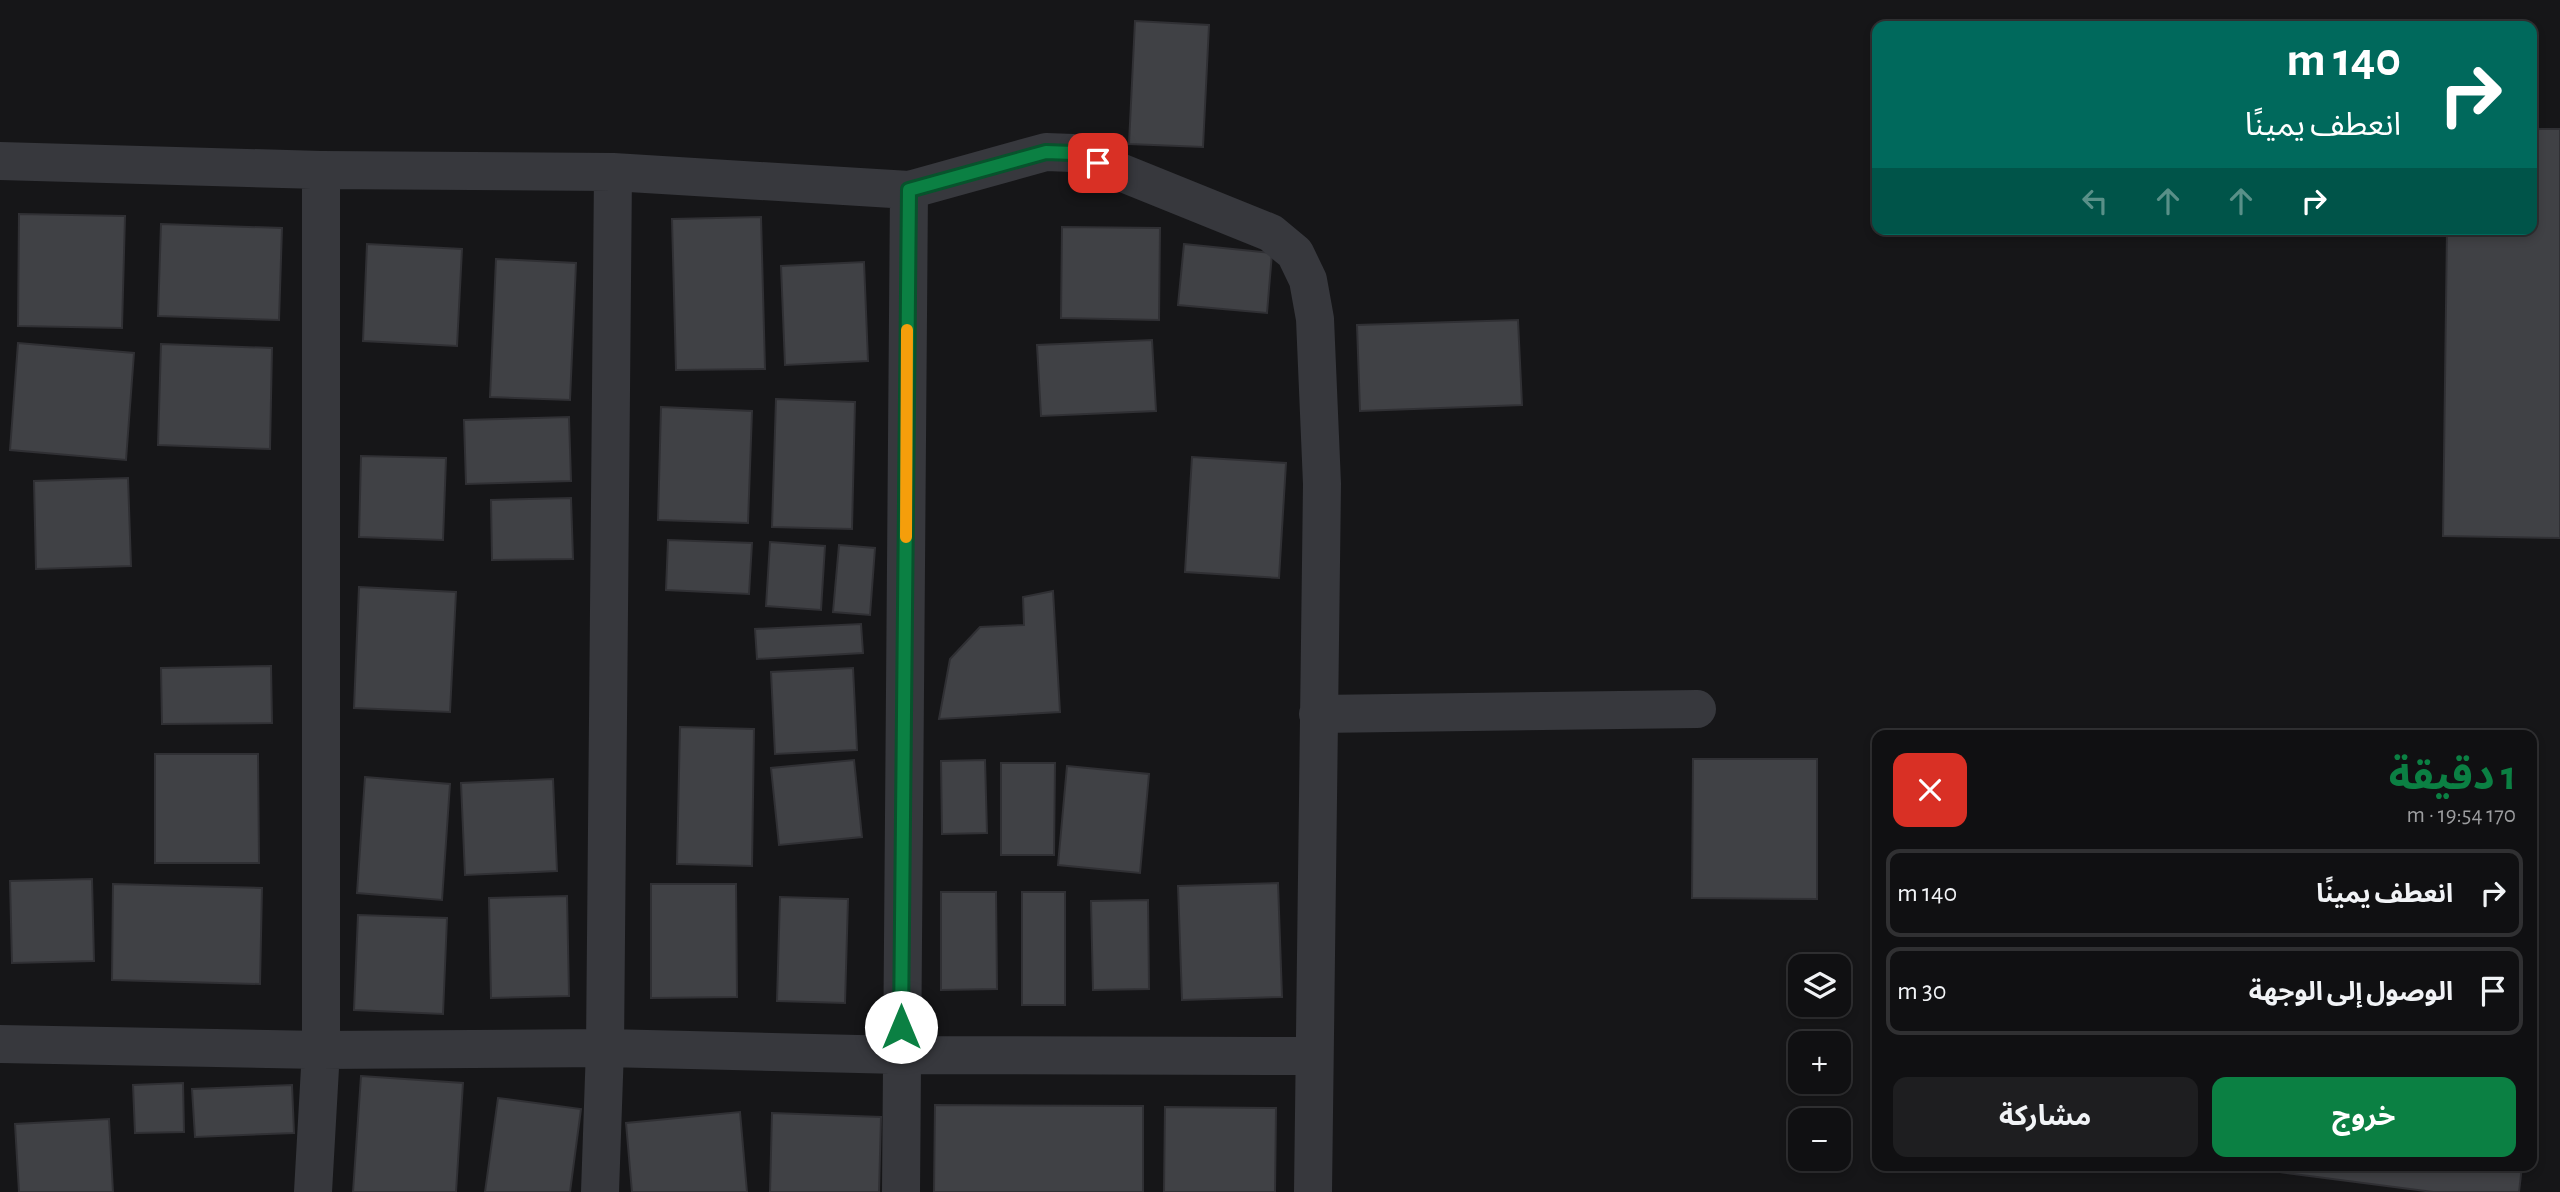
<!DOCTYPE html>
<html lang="ar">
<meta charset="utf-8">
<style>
:root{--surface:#101012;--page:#1e1e20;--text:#f1f3f6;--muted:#9c9d9f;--line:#303032;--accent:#0b8043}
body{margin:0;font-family:"Alegreya Sans","Noto Sans Arabic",sans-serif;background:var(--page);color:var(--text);direction:rtl;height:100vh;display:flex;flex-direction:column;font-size:26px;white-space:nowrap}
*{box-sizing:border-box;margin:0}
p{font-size:23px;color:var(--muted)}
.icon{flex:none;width:38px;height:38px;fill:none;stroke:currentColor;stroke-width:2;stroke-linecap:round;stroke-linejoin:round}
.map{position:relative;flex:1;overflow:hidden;direction:ltr}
.drawer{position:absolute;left:1872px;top:730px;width:665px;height:441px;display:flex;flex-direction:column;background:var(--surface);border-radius:14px;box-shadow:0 4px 10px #0003,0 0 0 2px var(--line);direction:rtl}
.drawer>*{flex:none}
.banner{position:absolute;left:1872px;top:21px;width:665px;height:214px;border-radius:14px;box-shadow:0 4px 10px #0003,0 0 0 2px var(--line);direction:rtl;background:#00695c;color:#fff;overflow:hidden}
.fabs{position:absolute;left:1788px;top:954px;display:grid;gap:14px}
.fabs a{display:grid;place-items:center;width:63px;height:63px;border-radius:14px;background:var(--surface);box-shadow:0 4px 10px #0003,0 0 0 2px var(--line);font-size:35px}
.pin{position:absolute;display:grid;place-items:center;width:60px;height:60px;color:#fff;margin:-30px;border-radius:14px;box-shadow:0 4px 10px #0006}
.me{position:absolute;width:77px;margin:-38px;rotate:0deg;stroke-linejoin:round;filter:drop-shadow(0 0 5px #0008)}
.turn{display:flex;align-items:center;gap:24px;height:147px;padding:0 21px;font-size:32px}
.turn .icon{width:91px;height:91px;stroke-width:2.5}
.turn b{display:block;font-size:49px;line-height:60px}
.lanes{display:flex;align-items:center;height:66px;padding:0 21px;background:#0003;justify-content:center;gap:35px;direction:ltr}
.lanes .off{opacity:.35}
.round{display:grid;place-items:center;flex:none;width:74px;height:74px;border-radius:14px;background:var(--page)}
.overview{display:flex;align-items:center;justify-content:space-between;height:119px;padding:0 21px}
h1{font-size:42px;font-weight:700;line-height:52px;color:var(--accent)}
.cta{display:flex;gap:14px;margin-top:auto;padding:14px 21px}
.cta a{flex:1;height:80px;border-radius:14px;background:var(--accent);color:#fff;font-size:28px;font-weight:700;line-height:80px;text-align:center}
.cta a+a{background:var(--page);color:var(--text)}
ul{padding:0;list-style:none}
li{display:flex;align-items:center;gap:21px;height:88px;margin:0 14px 10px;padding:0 7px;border:4px solid var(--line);border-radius:14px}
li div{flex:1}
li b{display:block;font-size:26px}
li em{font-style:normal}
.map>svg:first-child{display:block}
.building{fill:#404145;stroke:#303034;stroke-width:2}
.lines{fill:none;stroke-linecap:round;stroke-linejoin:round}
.minor{stroke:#37383d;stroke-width:38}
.route-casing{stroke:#07532c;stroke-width:18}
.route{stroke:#0b8043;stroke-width:12}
.slow{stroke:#f59e0b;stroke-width:12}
</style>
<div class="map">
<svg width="2560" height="1192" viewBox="0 0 2560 1192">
<rect width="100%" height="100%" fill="#161618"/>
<path class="building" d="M1135 21 1209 25 1203 147 1129 144Z
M2532 129H2560V538L2443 536 2447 229H2532Z
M19 214 125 216 122 328 18 326Z
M761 217 765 369 676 370 672 219Z
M161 224 282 228 279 320 158 316Z
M1062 227 1160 228 1159 320 1061 318Z
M367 244 462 249 457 346 363 341Z
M1184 244 1272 253 1267 313 1178 305Z
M496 259 576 263 570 400 490 397Z
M864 262 868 361 785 365 781 266Z
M1518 320 1522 405 1360 411 1357 325Z
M1152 340 1156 411 1041 416 1037 345Z
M18 343 134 353 126 460 10 450Z
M161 344 272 348 270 449 158 445Z
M776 399 855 402 852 529 772 527Z
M661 407 752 411 748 523 658 520Z
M569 417 571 481 466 484 464 420Z
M361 456 446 458 443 540 359 537Z
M1192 457 1286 463 1279 578 1185 572Z
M128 478 131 566 36 569 34 481Z
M571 498 573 559 492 560 491 500Z
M668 540 752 543 749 594 666 590Z
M770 542 825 546 821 610 766 606Z
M839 545 875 548 870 615 833 612Z
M359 587 456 592 450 712 354 708Z
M1053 591 1060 712 939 719 950 659 980 627 1024 625 1023 597Z
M861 624 863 653 757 659 755 629Z
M271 666 272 723 162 724 161 668Z
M853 668 857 750 775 754 771 672Z
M680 727 754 729 752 866 677 864Z
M155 754H258L259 863H155Z
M1693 759H1817V899L1692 898Z
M854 760 862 837 779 845 771 768Z
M985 760 987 833 942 834 941 761Z
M1001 763H1055L1054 855H1001Z
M1067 766 1149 774 1140 873 1058 865Z
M365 777 450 784 442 900 357 893Z
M553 779 557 871 465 875 461 783Z
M92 879 94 961 12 963 10 881Z
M1278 883 1282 997 1182 1000 1178 886Z
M113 884 262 888 260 984 112 980Z
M651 884H736L737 997 651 998Z
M941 892H996L997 989 941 990Z
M1022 892H1065V1005H1022Z
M567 896 569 996 491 998 489 898Z
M780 897 848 899 845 1003 777 1001Z
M1148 900 1149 989 1093 990 1091 901Z
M358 915 447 918 443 1014 354 1010Z
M361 1076 463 1083 456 1192H353Z
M183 1083 184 1132 135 1133 133 1085Z
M292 1085 294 1133 195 1137 192 1089Z
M498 1098 581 1109 570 1192H485Z
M935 1105 1143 1106V1192H934Z
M1165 1107 1276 1108 1275 1192H1164Z
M740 1112 747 1192H632L626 1123Z
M772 1113 881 1117 879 1192H770Z
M109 1119 113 1192H19L15 1124Z
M2280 1166H2522L2519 1192H2433L2279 1172Z"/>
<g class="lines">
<path class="minor" d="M0 161 321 170 613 172 909 190 1046 152 1073 153 1271 233 1295 253 1308 280 1315 319 1322 484 1313 1192
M1318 714 1697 709
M0 1044 321 1050 605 1048 901 1055 1313 1056
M313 1192 321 1050V170
M600 1192 605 1048 613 172
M901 1192 909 190"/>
</g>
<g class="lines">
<g class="route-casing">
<path id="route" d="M901 1027 909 190 1046 152 1073 153 1098 163"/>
</g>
<use href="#route" class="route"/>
<path class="slow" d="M906 537 907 330"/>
</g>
</svg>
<div class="fabs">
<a><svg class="icon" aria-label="layers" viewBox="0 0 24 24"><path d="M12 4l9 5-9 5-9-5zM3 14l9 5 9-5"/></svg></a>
<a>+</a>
<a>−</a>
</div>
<div class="pin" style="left:1098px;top:163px;background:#d93025"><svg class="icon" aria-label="arrive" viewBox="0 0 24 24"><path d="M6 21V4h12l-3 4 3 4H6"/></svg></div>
<svg class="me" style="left:901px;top:1027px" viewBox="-20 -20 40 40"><circle r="19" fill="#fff"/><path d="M0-13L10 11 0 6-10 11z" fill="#0b8043"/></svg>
<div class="banner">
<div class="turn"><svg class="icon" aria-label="right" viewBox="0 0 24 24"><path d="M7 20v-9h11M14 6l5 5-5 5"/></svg><div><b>140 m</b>انعطف يمينًا</div></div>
<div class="lanes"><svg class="icon off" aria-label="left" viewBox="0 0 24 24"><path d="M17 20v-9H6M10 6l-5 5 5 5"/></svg><svg class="icon off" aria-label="ahead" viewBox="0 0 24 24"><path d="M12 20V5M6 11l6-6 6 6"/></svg><svg class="icon off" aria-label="ahead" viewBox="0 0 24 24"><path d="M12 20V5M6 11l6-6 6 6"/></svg><svg class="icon" aria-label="right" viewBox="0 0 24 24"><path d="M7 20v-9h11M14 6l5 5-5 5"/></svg></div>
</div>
<section class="drawer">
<div class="overview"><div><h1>1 دقيقة</h1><p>170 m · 19:54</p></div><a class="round" style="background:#d93025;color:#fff"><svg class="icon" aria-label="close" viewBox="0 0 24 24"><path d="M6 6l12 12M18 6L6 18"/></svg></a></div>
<ul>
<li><svg class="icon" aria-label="right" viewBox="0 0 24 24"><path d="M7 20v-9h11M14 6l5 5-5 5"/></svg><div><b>انعطف يمينًا</b></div><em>140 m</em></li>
<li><svg class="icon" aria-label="arrive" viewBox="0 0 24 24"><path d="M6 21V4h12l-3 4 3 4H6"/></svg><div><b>الوصول إلى الوجهة</b></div><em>30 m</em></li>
</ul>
<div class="cta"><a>خروج</a><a>مشاركة</a></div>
</section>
</div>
